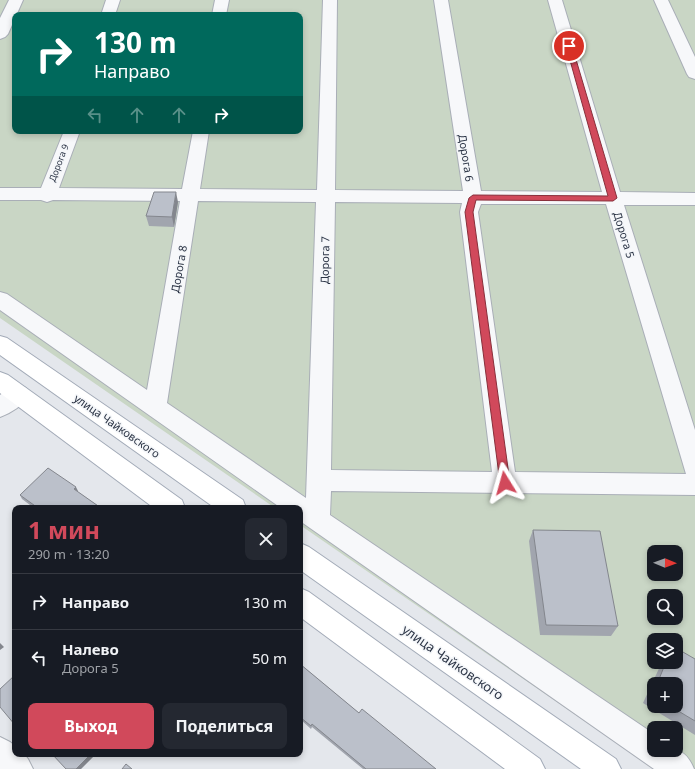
<!DOCTYPE html>
<html lang="ru">
<meta charset="utf-8">
<style>
:root{--surface:#171b24;--page:#242831;--text:#f1f3f6;--muted:#9ea1a6;--line:#363941;--accent:#d1495b}
body{margin:0;font-family:"Noto Sans",sans-serif;background:var(--page);color:var(--text);height:100vh;display:flex;flex-direction:column;font-size:15px;white-space:nowrap}
*{box-sizing:border-box;margin:0}
p{font-size:13px;color:var(--muted)}
.icon{flex:none;width:22px;height:22px;fill:none;stroke:currentColor;stroke-width:2;stroke-linecap:round;stroke-linejoin:round}
.map{position:relative;flex:1;overflow:hidden}
.panel{position:absolute;left:12px;top:505px;width:291px;height:252px;display:flex;flex-direction:column;background:var(--surface);border-radius:8px;box-shadow:0 2px 6px #0003}
.panel>*{flex:none}
.hud{position:absolute;left:12px;top:12px;width:291px;height:122px;border-radius:8px;box-shadow:0 2px 6px #0003;background:#00695c;color:#fff;overflow:hidden}
.needle{width:26px;rotate:91deg}
.tools{position:absolute;left:647px;top:545px;display:grid;gap:8px}
.tools a{display:grid;place-items:center;width:36px;height:36px;border-radius:8px;background:var(--surface);box-shadow:0 2px 6px #0003;font-size:20px}
.pin{position:absolute;display:grid;place-items:center;width:34px;height:34px;color:#fff;margin:-17px;border:2px solid #fff;border-radius:50%;box-shadow:0 1px 4px #0007}
.me{position:absolute;width:44px;margin:-22px;rotate:352deg;stroke-linejoin:round;filter:drop-shadow(0 0 3px #0008)}
.turn{display:flex;align-items:center;gap:14px;height:84px;padding:0 16px;font-size:18px}
.turn .icon{width:52px;height:52px;stroke-width:2.5}
.turn b{display:block;font-size:28px;line-height:34px}
.lanes{display:flex;align-items:center;height:38px;padding:0 16px;background:#0003;justify-content:center;gap:20px;direction:ltr}
.lanes .off{opacity:.35}
.round{display:grid;place-items:center;flex:none;width:42px;height:42px;border-radius:8px;background:var(--page)}
.head{display:flex;align-items:center;justify-content:space-between;height:68px;padding:0 16px}
h1{font-size:24px;font-weight:700;line-height:30px;color:var(--accent)}
.cta{display:flex;gap:8px;margin-top:auto;padding:8px 16px}
.cta a{flex:1;height:46px;border-radius:8px;background:var(--accent);color:#fff;font-size:16px;font-weight:700;line-height:46px;text-align:center}
.cta a+a{background:var(--page);color:var(--text)}
ul{padding:0;list-style:none}
li{display:flex;align-items:center;gap:12px;height:56px;padding:0 16px;border-top:1px solid var(--line)}
li div{flex:1}
li b{display:block;font-size:15px}
li em{font-style:normal}
.map>svg:first-child{display:block}
.green{fill:#c9d6c5;fill-rule:evenodd}
.lines{fill:none;stroke-linecap:round;stroke-linejoin:round}
.minor-casing{stroke:#a9aeb7;stroke-width:2}
.major-casing{stroke:#a3abb8;stroke-width:2}
.minor{fill:#f7f8fa;fill-rule:evenodd}
.major{fill:#fff;fill-rule:evenodd}
.wall{fill:#a1a5ae;fill-rule:evenodd}
.shaded-wall{fill:#83868d}
.building{fill:#bbc0ca;stroke:#83868d}
.route{fill:#d1495b;stroke:#882f3b}
.labels{text-anchor:middle;stroke-width:3;stroke-linejoin:round;paint-order:stroke}
.far-street-label{font-size:9px;fill:#2b3445;stroke:#f4f6f9}
.street-label{font-size:11px;fill:#2b3445;stroke:#f4f6f9}
.near-street-label{font-size:13px;fill:#2b3445;stroke:#f4f6f9}
</style>
<div class="map">
<svg width="695" height="769" viewBox="0 0 695 769">
<rect width="100%" height="100%" fill="#e4e7ec"/>
<path class="green" d="M0 0H695V769H654L300 525V508H275L0 318ZM15 15H300V131H15ZM654 552H676V574H654ZM654 596H676V618H654ZM654 640H676V662H654ZM654 684H676V706H654ZM654 728H676V750H654Z"/>
<g class="lines">
<g class="minor-casing">
<path id="minor" d="M9 0H23L8 34 5 37 0 39V18Z
M106 0H120L115 15H101Z
M215 0H229L226 15H212Z
M323 0H337L335 190 463 191 434 0H448L481 191 602 192 548 0H562L620 192 695 193V205H624L695 430V495L331 491 330 515 654 734V750C675 750 685 747 694 769H654L300 521V508H281L0 310V292L7 294 147 390 180 201 53 200 47 202 41 200H0V188H41L64 131H80L59 188 182 189 193 131H209L200 189 317 190ZM198 201 316 202 306 498 167 403ZM335 202 462 203 460 212 492 472 331 470ZM481 204H606L686 474 515 472 478 212Z
M654 0H668L695 57V79L689 77 687 74Z
M18 385 26 388 29 394C24 405 11 413 0 417V395L10 388Z
M0 737 10 742 15 746V754H24L28 759 33 769H0Z"/>
</g>
<g class="major-casing">
<path id="major" d="M0 336 7 338 243 500 246 508H215L0 355Z
M0 372 8 375 182 500 185 508H154L0 393Z
M300 543 309 547 616 759 621 769H581L300 570Z
M300 588 309 592 540 759 545 769H505L300 617Z"/>
</g>
<use href="#minor" class="minor"/>
<use href="#major" class="major"/>
</g>
<path class="wall" d="M178 202 174 227 149 226 146 216Z
M78 491V492L101 508H34L22 499 20 495Z
M533 530 618 626 611 636 540 635 529 541Z
M695 659V735L643 703 662 662H676ZM654 684H676V706H654Z
M300 664 359 713 436 769H363L312 727 311 729 300 719Z"/>
<path class="shaded-wall" d="M176 192 178 202 174 227 172 217Z
M76 487 78 491 76 493 74 489Z
M0 643 4 647 0 650Z
M91 754H96L81 769H76Z"/>
<path class="building" d="M154 192H176L172 217 146 216Z
M48 468 76 487 74 489 101 508H38L20 495Z
M533 530 600 531 618 626 546 625Z
M676 648 695 659V721L670 706H676V684H657L666 662H676Z
M300 664 359 713 362 709 436 769H366L312 724 311 726 300 717Z
M15 675V725L0 707V689Z
M654 690V696L652 695Z
M52 754H91L76 769H66Z
M126 764 132 769H122Z"/>
<path class="route" d="M566 44 572 46 617 198 613 201 476 200 473 212 510 483 508 486 505 488 501 486 500 483 465 212 469 198 473 195 608 196 566 46Z"/>
<g class="labels">
<g class="far-street-label">
<text transform="translate(59 163) rotate(-69)" y="3">Дорога 9</text>
</g>
<g class="street-label">
<text transform="translate(466 158) rotate(81)" y="4">Дорога 6</text>
<text transform="translate(624 235) rotate(73)" y="4">Дорога 5</text>
<text transform="translate(325 260) rotate(-89)" y="4">Дорога 7</text>
<text transform="translate(179 269) rotate(-80)" y="4">Дорога 8</text>
<text transform="translate(117 426) rotate(35)" y="4">улица Чайковского</text>
</g>
<g class="near-street-label">
<text transform="translate(453 662) rotate(35)" y="5">улица Чайковского</text>
</g>
</g>
</svg>
<div class="tools">
<a><svg class="needle" viewBox="-14 -14 28 28"><path d="M0-13l5 13h-10z" fill="#e53935"/><path d="M0 13l5-13h-10z" fill="#9ea1a6"/></svg></a>
<a><svg class="icon" aria-label="search" viewBox="0 0 24 24"><circle cx="10" cy="10" r="6"/><path d="M15 15l6 6"/></svg></a>
<a><svg class="icon" aria-label="layers" viewBox="0 0 24 24"><path d="M12 4l9 5-9 5-9-5zM3 14l9 5 9-5"/></svg></a>
<a>+</a>
<a>−</a>
</div>
<div class="pin" style="left:569px;top:46px;background:#d93025"><svg class="icon" aria-label="arrive" viewBox="0 0 24 24"><path d="M6 21V4h12l-3 4 3 4H6"/></svg></div>
<svg class="me" style="left:505px;top:483px" viewBox="-20 -20 40 40"><path d="M0-17L14 15 0 8-14 15z" fill="#d1495b" stroke="#fff" stroke-width="4"/></svg>
<div class="hud">
<div class="turn"><svg class="icon" aria-label="right" viewBox="0 0 24 24"><path d="M7 20v-9h11M14 6l5 5-5 5"/></svg><div><b>130 m</b>Направо</div></div>
<div class="lanes"><svg class="icon off" aria-label="left" viewBox="0 0 24 24"><path d="M17 20v-9H6M10 6l-5 5 5 5"/></svg><svg class="icon off" aria-label="ahead" viewBox="0 0 24 24"><path d="M12 20V5M6 11l6-6 6 6"/></svg><svg class="icon off" aria-label="ahead" viewBox="0 0 24 24"><path d="M12 20V5M6 11l6-6 6 6"/></svg><svg class="icon" aria-label="right" viewBox="0 0 24 24"><path d="M7 20v-9h11M14 6l5 5-5 5"/></svg></div>
</div>
<section class="panel">
<div class="head"><div><h1>1 мин</h1><p>290 m · 13:20</p></div><a class="round"><svg class="icon" aria-label="close" viewBox="0 0 24 24"><path d="M6 6l12 12M18 6L6 18"/></svg></a></div>
<ul>
<li><svg class="icon" aria-label="right" viewBox="0 0 24 24"><path d="M7 20v-9h11M14 6l5 5-5 5"/></svg><div><b>Направо</b></div><em>130 m</em></li>
<li><svg class="icon" aria-label="left" viewBox="0 0 24 24"><path d="M17 20v-9H6M10 6l-5 5 5 5"/></svg><div><b>Налево</b><p>Дорога 5</p></div><em>50 m</em></li>
</ul>
<div class="cta"><a>Выход</a><a>Поделиться</a></div>
</section>
</div>
